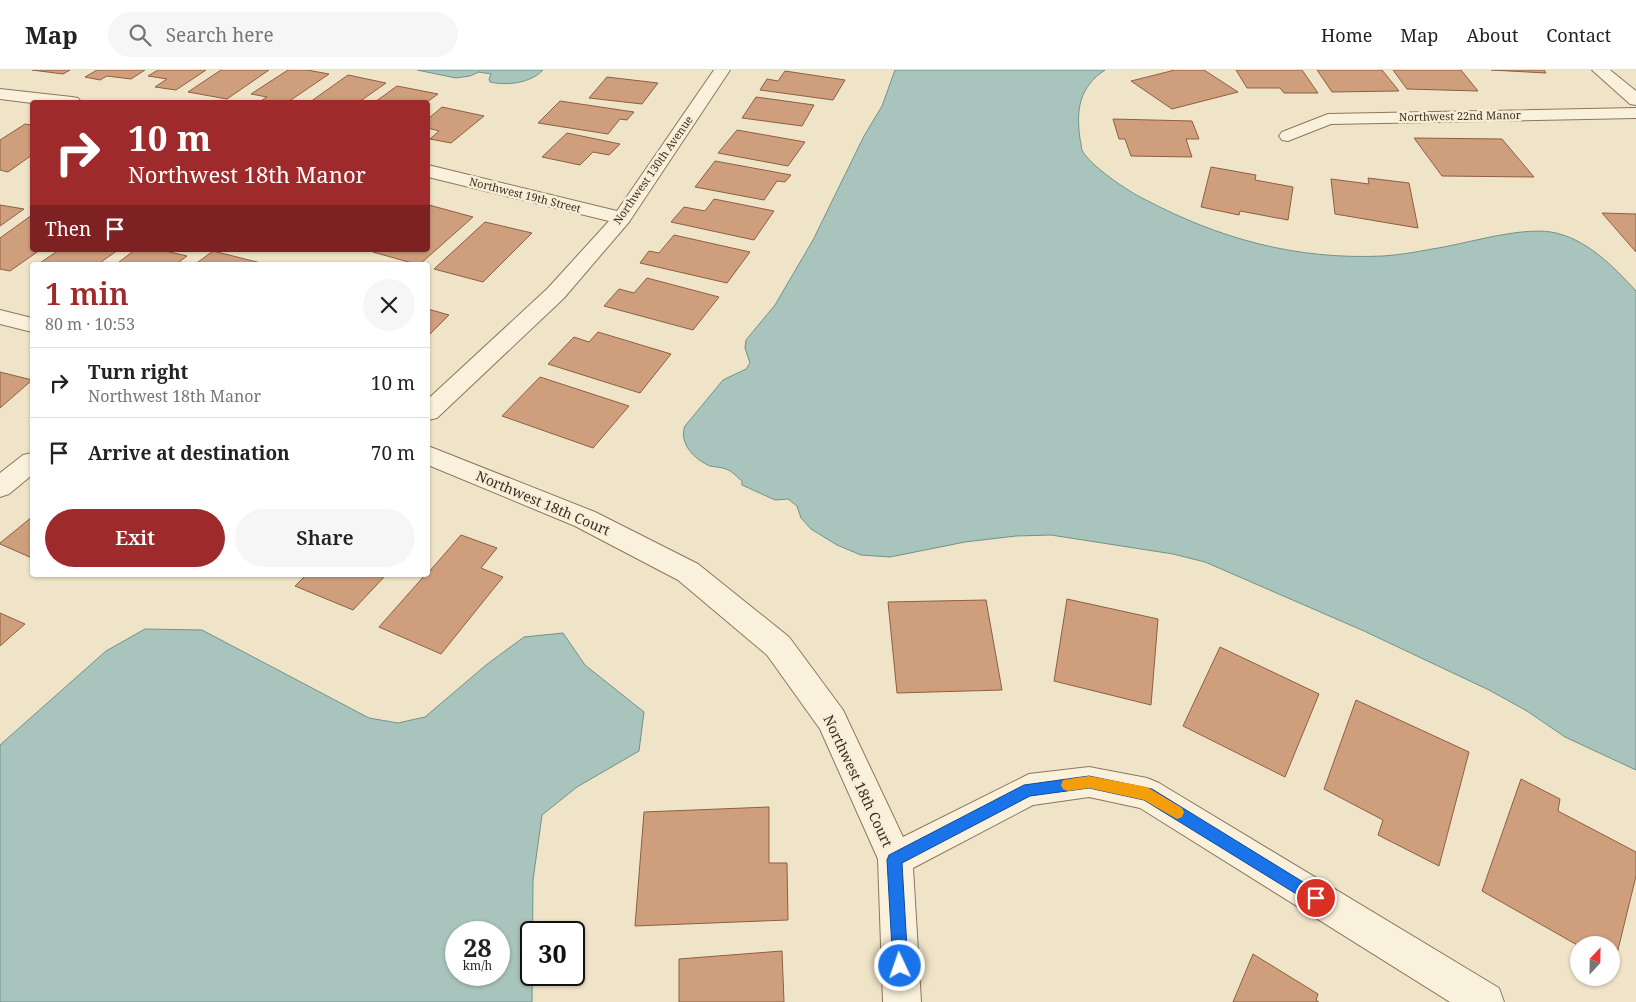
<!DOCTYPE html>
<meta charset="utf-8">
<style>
:root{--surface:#fff;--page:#f6f6f6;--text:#222;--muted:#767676;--line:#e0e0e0;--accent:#9e2a2b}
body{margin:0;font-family:"Noto Serif",serif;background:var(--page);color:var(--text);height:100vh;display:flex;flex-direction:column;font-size:19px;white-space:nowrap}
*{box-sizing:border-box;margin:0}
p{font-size:16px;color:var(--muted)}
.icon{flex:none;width:28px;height:28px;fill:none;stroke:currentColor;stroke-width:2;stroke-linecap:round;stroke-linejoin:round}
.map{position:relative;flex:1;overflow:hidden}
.sheet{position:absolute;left:30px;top:192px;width:400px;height:315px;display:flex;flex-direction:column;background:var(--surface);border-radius:5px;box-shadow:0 1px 4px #0004}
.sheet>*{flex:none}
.banner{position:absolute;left:30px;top:30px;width:400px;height:152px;border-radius:5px;box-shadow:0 1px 4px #0004;background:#9e2a2b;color:#fff;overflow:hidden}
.needle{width:32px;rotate:22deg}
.tools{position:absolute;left:1570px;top:866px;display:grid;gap:10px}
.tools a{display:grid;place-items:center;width:50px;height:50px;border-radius:50%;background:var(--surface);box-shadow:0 1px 4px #0004;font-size:25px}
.speed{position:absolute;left:445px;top:851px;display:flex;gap:10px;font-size:25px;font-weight:700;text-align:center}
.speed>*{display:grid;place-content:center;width:65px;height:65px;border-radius:50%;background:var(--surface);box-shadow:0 1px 4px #0004;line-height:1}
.speed small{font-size:12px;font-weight:400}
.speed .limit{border:2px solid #111;border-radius:8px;background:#fff;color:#111}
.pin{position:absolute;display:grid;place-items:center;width:42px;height:42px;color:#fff;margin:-21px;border:2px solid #fff;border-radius:50%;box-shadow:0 1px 5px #0007}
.me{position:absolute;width:55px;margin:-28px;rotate:357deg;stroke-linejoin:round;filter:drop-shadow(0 0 4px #0008)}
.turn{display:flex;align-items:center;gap:18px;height:105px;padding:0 15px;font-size:22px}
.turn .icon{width:65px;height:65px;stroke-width:2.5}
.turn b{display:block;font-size:35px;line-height:42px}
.then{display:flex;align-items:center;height:48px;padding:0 15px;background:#0003;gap:10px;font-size:19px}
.round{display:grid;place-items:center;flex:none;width:52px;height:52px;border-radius:26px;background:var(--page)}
.headline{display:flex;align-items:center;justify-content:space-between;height:85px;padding:0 15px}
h1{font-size:30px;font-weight:600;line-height:38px;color:var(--accent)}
.cta{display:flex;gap:10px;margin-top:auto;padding:10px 15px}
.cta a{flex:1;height:58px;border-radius:30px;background:var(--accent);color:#fff;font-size:20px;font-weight:600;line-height:58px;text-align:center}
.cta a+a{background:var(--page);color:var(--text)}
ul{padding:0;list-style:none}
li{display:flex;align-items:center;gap:15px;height:70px;padding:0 15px;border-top:1px solid var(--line)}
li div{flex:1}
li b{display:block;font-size:19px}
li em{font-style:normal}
header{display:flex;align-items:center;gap:30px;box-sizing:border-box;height:70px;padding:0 25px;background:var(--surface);border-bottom:1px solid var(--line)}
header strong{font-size:24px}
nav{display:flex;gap:28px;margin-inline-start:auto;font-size:18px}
.search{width:350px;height:45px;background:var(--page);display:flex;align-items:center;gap:12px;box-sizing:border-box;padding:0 18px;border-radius:28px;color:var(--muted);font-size:19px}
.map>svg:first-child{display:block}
.water{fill:#a9c4bc;stroke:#6f938a;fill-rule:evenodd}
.building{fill:#cf9f7d;stroke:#8d5f41}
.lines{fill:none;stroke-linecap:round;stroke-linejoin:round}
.minor-casing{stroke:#8d765c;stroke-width:2}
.minor{fill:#faf1dc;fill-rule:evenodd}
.route{fill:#1a73e8;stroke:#114b97}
.slow{fill:#f59e0b}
.labels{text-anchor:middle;stroke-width:5;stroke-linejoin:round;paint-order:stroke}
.far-street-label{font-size:11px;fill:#3d2e20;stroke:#f7eed8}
.street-label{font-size:14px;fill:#3d2e20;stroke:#f7eed8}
</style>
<header>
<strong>Map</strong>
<div class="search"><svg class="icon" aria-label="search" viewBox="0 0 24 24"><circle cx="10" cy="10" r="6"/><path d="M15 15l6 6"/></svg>Search here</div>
<nav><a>Home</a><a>Map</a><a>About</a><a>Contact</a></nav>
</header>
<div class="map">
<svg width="1636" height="932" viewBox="0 0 1636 932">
<rect width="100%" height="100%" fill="#f0e4c8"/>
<path class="water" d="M417 0H543C531 13 507 16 490 12L489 9 491 4 479 2 470 6 456 8Z
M895 0H1105C1079 17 1076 40 1080 69 1081 72 1081 77 1082 80 1089 95 1129 122 1144 129 1220 169 1296 190 1383 186 1399 185 1416 182 1432 179 1466 174 1518 157 1551 162 1586 168 1613 196 1636 221V700L1565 667 1527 641 1489 620 1364 561 1205 492 1173 484 1051 465 1016 466 965 472 890 487 861 485 837 475 811 459 801 448 797 436 788 429 775 430 742 415V411C737 407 732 401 726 399 721 397 715 397 710 396 695 390 678 373 685 356L723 310 746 299 750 293 745 278 746 270 775 235 813 170 864 66 882 36Z
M145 559 202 560 369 648 398 653 425 647 486 595 524 567 563 563 585 595 644 642 639 681 577 717 542 745 533 810 532 932H0V675L106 581ZM499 862V905H456V862Z"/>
<path class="building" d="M32 0H70L63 4Z
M97 0H145L131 9 107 6 100 10 85 7Z
M158 0H206L176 20 155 17 167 9 148 6Z
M221 0H269L227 29 188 22Z
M288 0H307L329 4 288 32H259L267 27 251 24Z
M1175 0H1204L1238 22 1172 39 1131 11Z
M1236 0H1302L1318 23H1284L1280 18H1247Z
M1317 0H1382L1399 21 1332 22Z
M1393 0H1461L1478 21 1407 19Z
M1491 0H1544L1546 3Z
M785 1 845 10 833 30 760 20 767 9 778 11Z
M348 5 386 13 359 32H310Z
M607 7 658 13 642 34 589 28Z
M397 16 438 24 427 32H375Z
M756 27 814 35 802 56 742 48Z
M560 31 634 42 627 50 620 49 608 64 538 53Z
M442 37 484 46 451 73 430 69 439 61 428 58V49Z
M1113 49 1192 51 1199 69H1186L1192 87 1131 86 1125 69H1119Z
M25 54 32 55V85L8 102 0 100V70Z
M737 60 805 72 788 96 718 83Z
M567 63 620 74 609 85 593 82 580 95 542 87Z
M1414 68 1502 69 1534 107 1442 106Z
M715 91 791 105 785 112 777 111 764 130 695 117Z
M1211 97 1256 105 1255 110 1293 117 1288 150 1240 141 1239 145 1201 137Z
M1368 108 1409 113 1418 158 1335 144 1331 109 1369 114Z
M714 129 774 141 754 170 671 152 684 137 705 141Z
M0 135 24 139 0 156Z
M429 135 473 147 419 195 373 182 376 180H428V137Z
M1602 143 1636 144V182Z
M32 145V180H40L10 201 0 199V168Z
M485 152 532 163 483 212 434 199Z
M674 165 750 182 727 213 640 193 649 181 659 183Z
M59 180H118L97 195H37Z
M135 180H161L187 186 175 195H115Z
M213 181 261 193 259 195H194Z
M647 208 719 227 693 260 604 236 619 219 634 223Z
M428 239 449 245 428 266Z
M598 262 671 284 640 323 548 294 574 267 589 272Z
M0 302 32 310 0 338Z
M540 307 629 336 593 378 502 346Z
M32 447V488L0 474V473Z
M461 465 497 478 481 498 503 507 441 584 379 557 425 505H428V503Z
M306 505H386L353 540 295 516Z
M1067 529 1158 549 1151 635 1054 611Z
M986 530 1002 620 897 623 888 532Z
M0 543 25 554 0 576Z
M1220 577 1319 624 1285 707 1183 656Z
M1356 630 1469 682 1439 796 1378 765 1383 750 1324 719Z
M1521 709 1560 729 1558 741 1636 782V806L1614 896 1611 894V875L1579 876 1482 821Z
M769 737V793H787L788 850 635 856 644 742Z
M782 881 784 932H679V889Z
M1253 884 1318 924 1316 930 1319 932H1233Z"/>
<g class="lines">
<g class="minor-casing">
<path id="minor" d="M714 0H730L629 152 564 228 437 348 428 350V329L548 218 609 151 428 107V95L617 141Z
M1592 0H1610L1636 21V35L1630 34Z
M0 19 72 27 78 28 81 32 32 33 0 29Z
M1636 38V48L1331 54 1288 71 1282 70 1279 66 1282 62 1328 44Z
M0 240 32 248V262L0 254Z
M428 376 595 442 698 494 789 567 843 640 903 767 1029 704 1089 697 1147 708 1159 713 1499 918 1504 932H1450L1140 738 1089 727 1033 735 913 798 921 932H883L878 789 820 659 767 585 678 510 575 456 428 395Z
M32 383V405L9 424 0 427V403L23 385Z"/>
</g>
<use href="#minor" class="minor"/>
</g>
<path class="route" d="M1089 706 1152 719 1321 823 1323 828 1321 833 1316 835 1311 833 1144 730 1089 718 1030 726 902 793 908 896 906 902 900 904 895 902 893 896 887 790 889 785 1024 715Z"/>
<path class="slow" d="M1089 706 1147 717 1182 738 1184 742 1182 747 1177 749 1144 730 1089 718 1068 721 1063 719 1061 715 1063 710Z"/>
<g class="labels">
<g class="far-street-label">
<text transform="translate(1460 46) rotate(-1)" y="4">Northwest 22nd Manor</text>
<text transform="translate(653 100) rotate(-55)" y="4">Northwest 130th Avenue</text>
<text transform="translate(525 125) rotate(14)" y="4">Northwest 19th Street</text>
</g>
<g class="street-label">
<text transform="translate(543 433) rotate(23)" y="5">Northwest 18th Court</text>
<text transform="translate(858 711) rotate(65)" y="5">Northwest 18th Court</text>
</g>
</g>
</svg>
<div class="tools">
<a><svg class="needle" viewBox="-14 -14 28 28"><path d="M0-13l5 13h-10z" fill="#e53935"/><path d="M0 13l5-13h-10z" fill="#767676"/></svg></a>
</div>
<div class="speed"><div>28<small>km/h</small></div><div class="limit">30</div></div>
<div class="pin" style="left:1316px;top:828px;background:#d93025"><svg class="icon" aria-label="arrive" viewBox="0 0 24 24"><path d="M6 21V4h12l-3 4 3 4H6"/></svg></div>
<svg class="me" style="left:900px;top:896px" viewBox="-20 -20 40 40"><circle r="17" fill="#1a73e8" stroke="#fff" stroke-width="3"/><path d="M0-11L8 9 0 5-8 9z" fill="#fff"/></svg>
<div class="banner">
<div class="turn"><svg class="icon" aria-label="right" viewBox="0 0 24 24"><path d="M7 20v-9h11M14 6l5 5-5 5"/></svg><div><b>10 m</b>Northwest 18th Manor</div></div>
<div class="then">Then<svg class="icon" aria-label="arrive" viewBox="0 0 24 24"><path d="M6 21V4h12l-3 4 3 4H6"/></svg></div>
</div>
<section class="sheet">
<div class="headline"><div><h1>1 min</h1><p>80 m · 10:53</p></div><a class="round"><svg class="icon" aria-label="close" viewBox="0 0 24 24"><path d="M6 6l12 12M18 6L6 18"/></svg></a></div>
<ul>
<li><svg class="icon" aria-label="right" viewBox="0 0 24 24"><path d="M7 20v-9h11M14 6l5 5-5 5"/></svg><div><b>Turn right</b><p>Northwest 18th Manor</p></div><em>10 m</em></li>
<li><svg class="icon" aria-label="arrive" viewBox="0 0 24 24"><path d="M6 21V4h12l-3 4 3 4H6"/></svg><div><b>Arrive at destination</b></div><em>70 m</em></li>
</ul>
<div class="cta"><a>Exit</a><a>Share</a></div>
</section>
</div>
